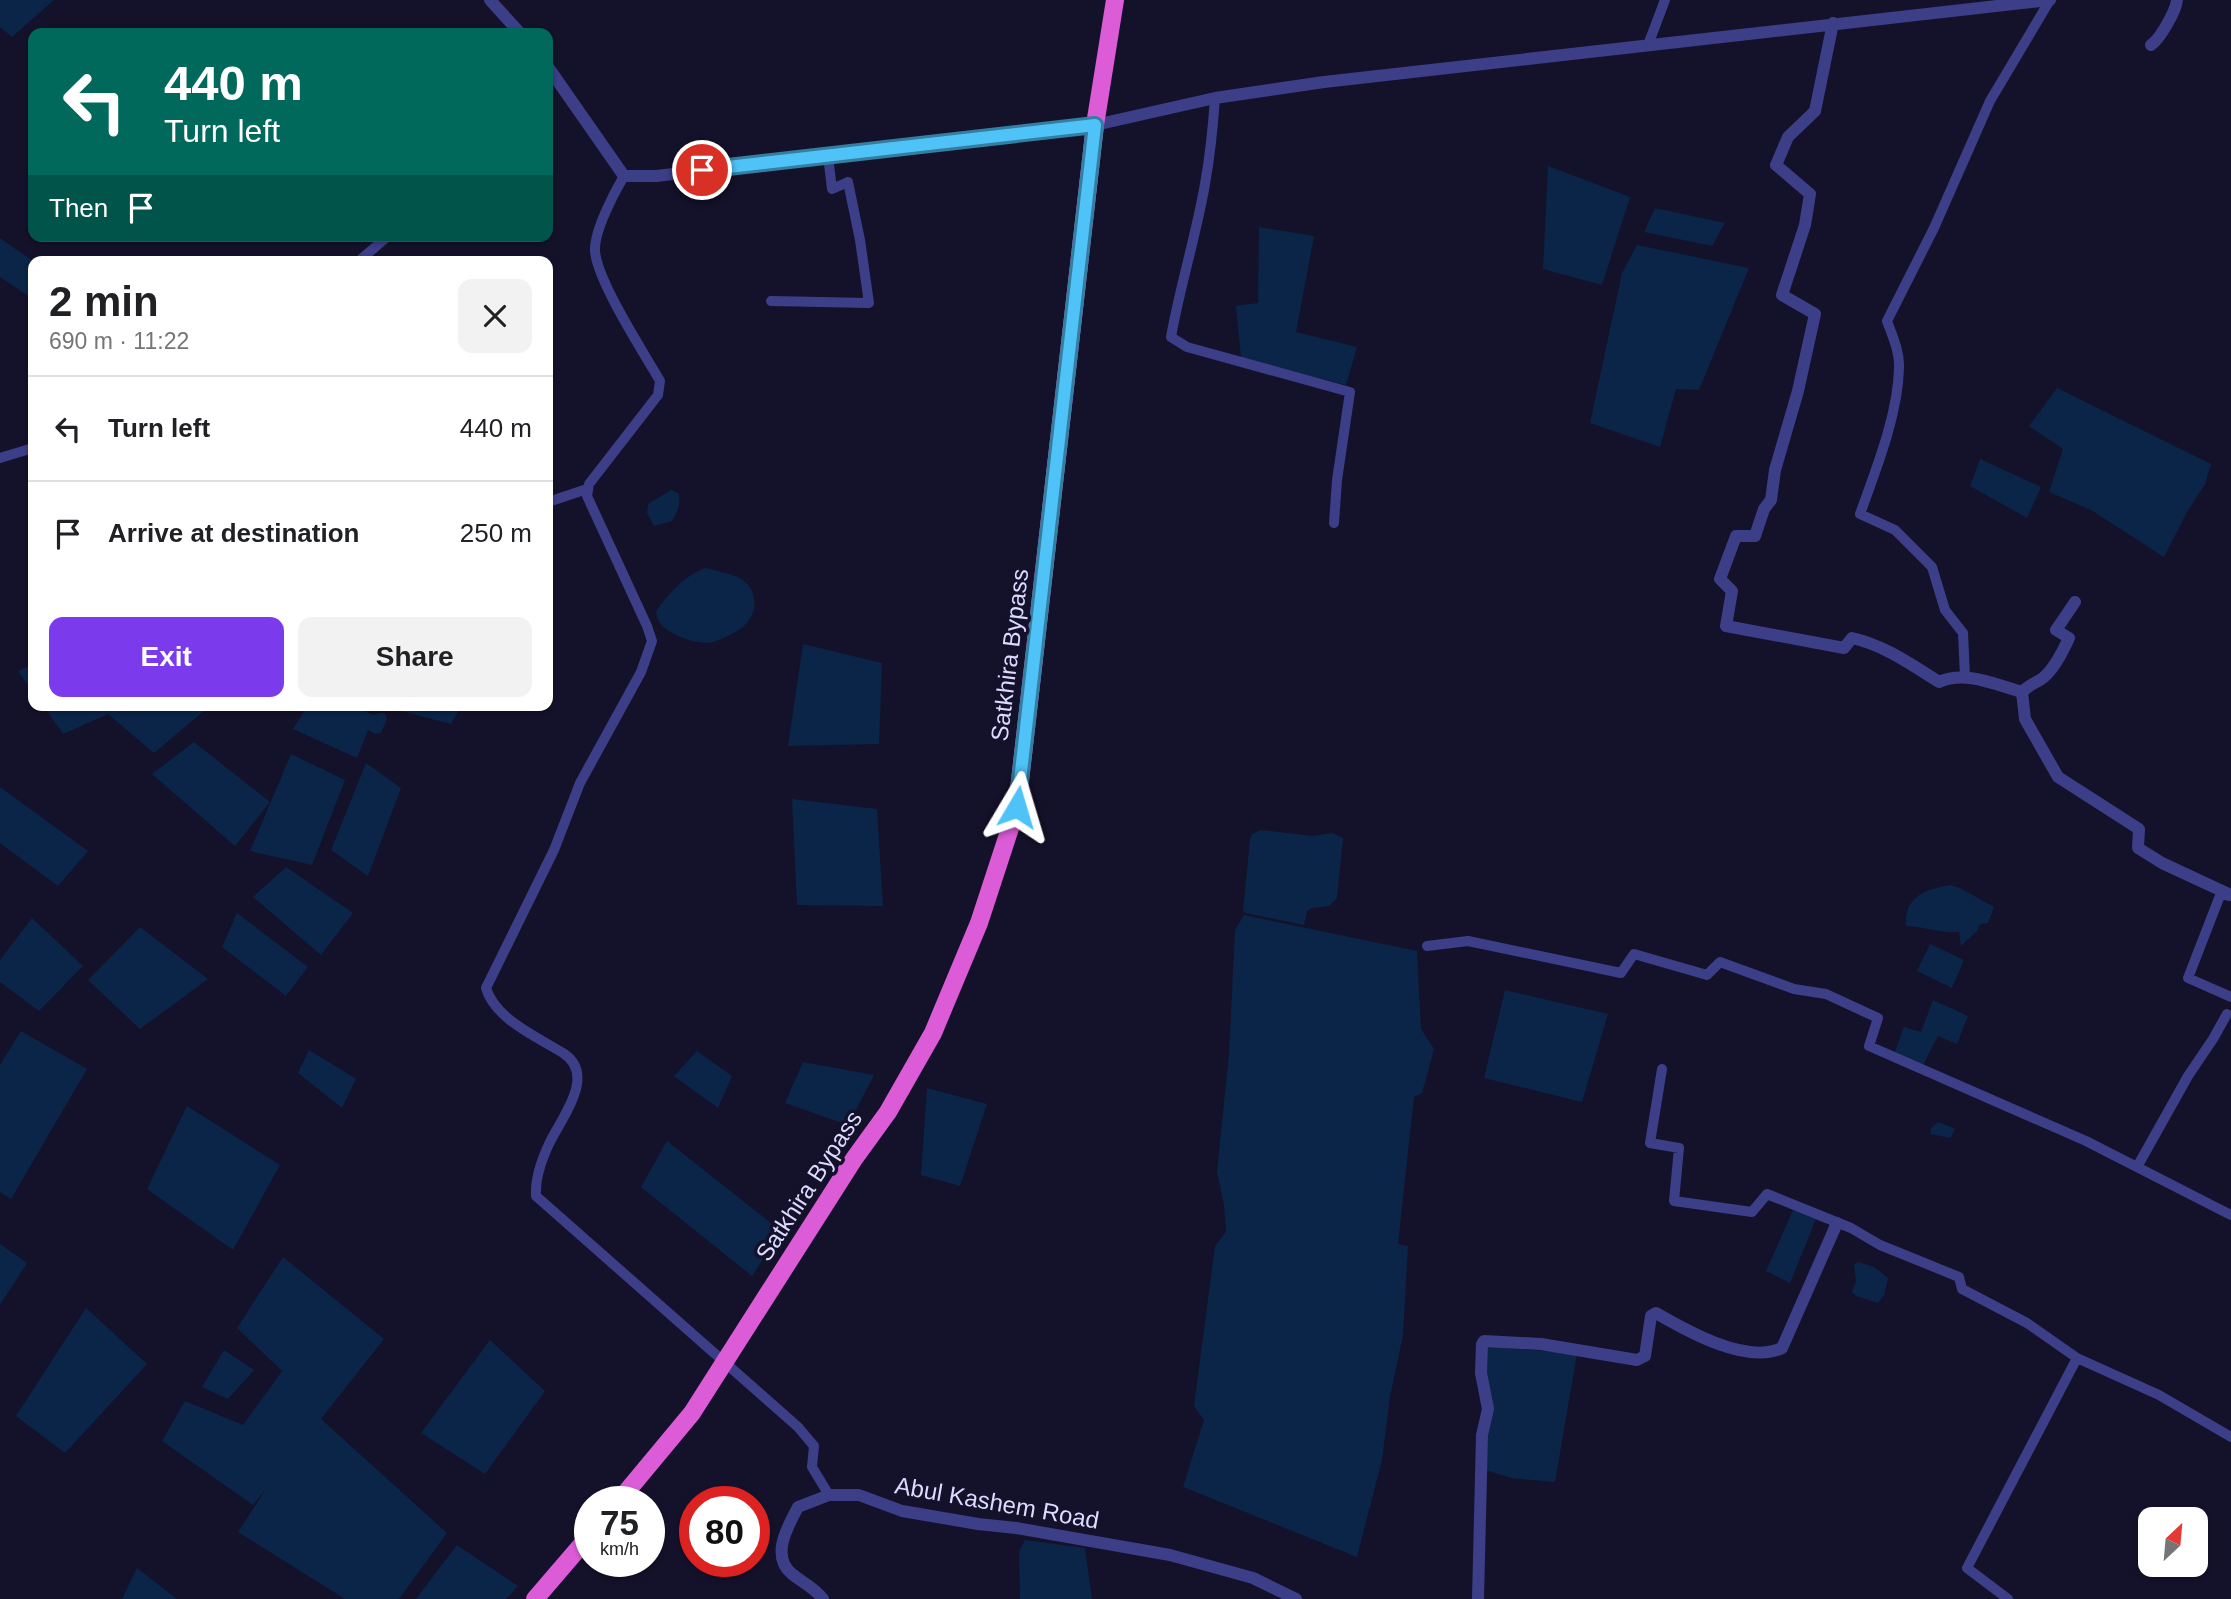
<!DOCTYPE html>
<meta charset="utf-8">
<style>
:root{--surface:#fff;--page:#f2f2f2;--text:#202124;--muted:#757577;--line:#e0e0e0;--accent:#7c3aed}
body{margin:0;font-family:Arial,sans-serif;background:var(--page);color:var(--text);height:100vh;display:flex;flex-direction:column;font-size:26px;white-space:nowrap}
*{box-sizing:border-box;margin:0}
p{font-size:23px;color:var(--muted)}
.icon{flex:none;width:38px;height:38px;fill:none;stroke:currentColor;stroke-width:2;stroke-linecap:round;stroke-linejoin:round}
.map{position:relative;flex:1;overflow:hidden}
.side{position:absolute;left:28px;top:256px;width:525px;height:455px;display:flex;flex-direction:column;background:var(--surface);border-radius:14px;box-shadow:0 2px 5px #0004}
.side>*{flex:none}
.guide{position:absolute;left:28px;top:28px;width:525px;height:214px;border-radius:14px;box-shadow:0 2px 5px #0004;background:#00695c;color:#fff;overflow:hidden}
.needle{width:46px;rotate:26deg}
.tools{position:absolute;left:2138px;top:1507px;display:grid;gap:14px}
.tools a{display:grid;place-items:center;width:70px;height:70px;border-radius:14px;background:var(--surface);box-shadow:0 2px 5px #0004;font-size:35px}
.speed{position:absolute;left:574px;top:1486px;display:flex;gap:14px;font-size:35px;font-weight:700;text-align:center}
.speed>*{display:grid;place-content:center;width:91px;height:91px;border-radius:50%;background:var(--surface);box-shadow:0 2px 5px #0004;line-height:1}
.speed small{font-size:18px;font-weight:400}
.speed .limit{border:10px solid #d22;background:#fff;color:#111}
.pin{position:absolute;display:grid;place-items:center;width:60px;height:60px;color:#fff;margin:-30px;border:4px solid #fff;border-radius:50%;box-shadow:0 2px 7px #0007}
.me{position:absolute;width:77px;margin:-38px;rotate:7deg;stroke-linejoin:round;filter:drop-shadow(0 0 5px #0008)}
.turn{display:flex;align-items:center;gap:24px;height:147px;padding:0 21px;font-size:32px}
.turn .icon{width:91px;height:91px;stroke-width:2.5}
.turn b{display:block;font-size:49px;line-height:60px}
.then{display:flex;align-items:center;height:66px;padding:0 21px;background:#0003;gap:14px;font-size:26px}
.round{display:grid;place-items:center;flex:none;width:74px;height:74px;border-radius:14px;background:var(--page)}
.headline{display:flex;align-items:center;justify-content:space-between;height:119px;padding:0 21px}
h1{font-size:42px;font-weight:700;line-height:52px}
.primary-button{display:flex;gap:14px;margin-top:auto;padding:14px 21px}
.primary-button a{flex:1;height:80px;border-radius:14px;background:var(--accent);color:#fff;font-size:28px;font-weight:700;line-height:80px;text-align:center}
.primary-button a+a{background:var(--page);color:var(--text)}
ul{padding:0;list-style:none}
li{display:flex;align-items:center;gap:21px;height:105px;padding:0 21px;border-top:2px solid var(--line)}
li div{flex:1}
li b{display:block;font-size:26px}
li em{font-style:normal}
.map>svg:first-child{display:block}
.water{fill:#0b2548}
.lines{fill:none;stroke-linecap:round;stroke-linejoin:round}
.minor{stroke:#3c3e88;stroke-width:10}
.tertiary{stroke:#3c3e88;stroke-width:12}
.trunk{stroke:#dc5cd7;stroke-width:18}
.route-casing{stroke:#337fa1;stroke-width:18}
.route{stroke:#4fc3f7;stroke-width:12}
.labels{text-anchor:middle;stroke-width:7;stroke-linejoin:round;paint-order:stroke}
.street-label{font-size:24px;fill:#dcdaff;stroke:#14112a}
</style>
<div class="map">
<svg width="2231" height="1599" viewBox="0 0 2231 1599">
<rect width="100%" height="100%" fill="#14112a"/>
<path class="water" d="M0 0H54L12 37 0 27Z
M1548 166 1630 197 1602 285 1543 269Z
M1655 208 1725 223 1712 246 1644 232Z
M1259 227 1314 236 1296 332 1357 347 1346 385 1241 358 1236 306 1258 303Z
M0 238 33 261V299L0 277Z
M1637 245 1749 268 1699 390 1676 389 1660 447 1590 423 1622 273Z
M2057 388 2211 464 2205 484 2187 512 2164 557 2091 510 2049 492 2063 449 2029 426Z
M1980 459 2041 487 2027 518 1970 486Z
M671 490 678 493C682 503 677 513 672 521L654 526 647 513 648 504Z
M706 568C716 571 728 573 738 577 758 587 760 612 743 627 737 632 722 639 714 642 700 645 684 639 672 633 663 628 657 622 656 612 664 597 690 571 706 568Z
M803 644 882 663 879 744 788 746Z
M33 664V692L18 671Z
M43 705H211L154 753 108 714 63 734Z
M308 705H352L373 715 379 713H385L387 719 381 733 375 734 368 730 357 758 293 729Z
M379 705H462L451 724Z
M194 742 270 802 235 846 152 774Z
M291 754 345 780 312 865 250 851Z
M366 763 401 788 368 876 331 850Z
M0 787 88 851 58 886 0 843Z
M792 799 877 809 883 906 797 905Z
M1261 830 1312 836 1332 833 1343 838 1337 898 1329 906 1312 908 1307 911 1304 925 1246 913 1243 911 1250 839 1252 834Z
M286 867 353 913 321 955 253 897Z
M1950 885 1960 888 1994 907 1988 923 1980 924 1977 931 1961 946 1959 932C1940 933 1925 927 1906 926 1904 896 1925 890 1950 885Z
M237 913 308 967 286 996 222 947Z
M1244 915 1417 951 1421 1029 1434 1049 1422 1093 1414 1097 1398 1244 1408 1246 1403 1335 1390 1397 1382 1460 1357 1557 1183 1487 1204 1420 1194 1406 1215 1246 1226 1232 1224 1205 1217 1172 1229 1054 1235 930Z
M32 918 83 966 39 1011 0 982V960Z
M140 927 208 979 140 1029 88 980Z
M1930 944 1964 960 1952 988 1917 971Z
M1505 990 1608 1014 1582 1102 1484 1078Z
M1933 1000 1968 1016 1957 1044 1938 1036 1923 1065 1894 1054 1904 1027 1921 1032Z
M21 1031 87 1069 11 1199 0 1192V1065Z
M309 1050 356 1079 342 1108 298 1073Z
M697 1051 732 1076 718 1108 674 1076Z
M803 1062 874 1075 848 1125 785 1103Z
M927 1088 987 1104 960 1186 921 1175Z
M187 1106 280 1165 233 1250 147 1189Z
M1938 1122 1954 1128 1955 1130 1950 1138 1930 1134 1931 1128Z
M667 1141 781 1231 752 1276 641 1187Z
M1793 1210 1816 1219 1790 1283 1766 1271Z
M0 1244 27 1263 0 1305Z
M283 1257 384 1339 321 1419 447 1533 399 1599H345L238 1532 266 1489 253 1505 162 1441 185 1401 243 1425 282 1371 237 1328Z
M1858 1262 1874 1267 1888 1278 1884 1295 1878 1303 1856 1296 1852 1292 1856 1281 1854 1264Z
M86 1308 147 1364 65 1453 16 1416Z
M490 1340 545 1391 485 1474 421 1433Z
M1487 1346 1577 1354 1555 1482 1511 1478 1486 1470Z
M224 1350 254 1370 228 1399 202 1387Z
M1025 1540 1085 1548 1092 1599H1020L1019 1551Z
M457 1545 518 1586 506 1599H416Z
M137 1568 177 1599H122Z"/>
<g class="lines">
<path class="minor" d="M1648 45 1665 0
M1215 98C1213 127 1210 156 1205 184 1196 236 1180 286 1171 337L1187 347 1350 392 1337 480 1334 523
M624 176C614 193 594 231 595 251 597 281 644 353 660 381L658 395 589 484 587 496 647 626 652 641 641 672 580 783 554 850 486 988C495 1019 537 1037 563 1053 598 1075 560 1120 549 1144 541 1161 535 1178 536 1196L798 1427 814 1446 812 1467 829 1495
M359 261 388 236
M771 301 869 303 860 240 848 182 832 189 828 156
M0 458 33 448
M548 502 587 489
M1965 677 1963 633 1945 610 1932 567 1895 530 1860 514C1876 469 1898 415 1899 368 1900 352 1892 335 1887 321L1934 228 1990 101 2050 0
M2228 896 2221 893 2188 978 2231 997
M1427 946 1468 941 1621 973 1634 954 1707 975 1720 962 1794 989 1826 994 1878 1018 1869 1046 2086 1141 2231 1215
M1662 1069 1650 1143 1679 1148 1674 1201 1752 1212 1767 1194 1851 1228 1880 1245 1959 1277 1962 1289 2027 1323 2077 1358
M2137 1167 2188 1076 2213 1039 2227 1014
M2008 1599 1967 1568 2077 1358 2159 1395 2231 1437"/>
<path class="tertiary" d="M490 0 520 33
M1833 23 1815 111 1788 137 1776 165 1810 194 1805 225 1782 295 1815 314 1798 391 1775 470 1771 500 1764 509 1755 536H1736L1720 579 1732 591 1726 626 1844 648 1852 638C1884 645 1912 665 1939 682 1965 670 1996 685 2022 692L2025 719 2058 777 2139 829 2138 848 2162 863 2231 895
M2151 45C2160 39 2176 11 2177 0
M548 67 624 176H656L1095 125 1215 98 1324 82 2050 0
M2022 692C2028 686 2033 684 2040 680 2053 672 2063 651 2069 638L2056 630 2075 602
M823 1599C815 1588 802 1582 792 1574 770 1556 788 1526 798 1507L829 1495H859L902 1511 978 1524 1016 1528 1170 1555 1253 1578 1296 1599
M1478 1599 1482 1435 1488 1409 1481 1373 1482 1344 1484 1341 1541 1344 1637 1360 1645 1356 1651 1316 1656 1313C1687 1331 1747 1365 1782 1348L1837 1223"/>
<path class="trunk" d="M618 1502 692 1413 854 1159 888 1112 933 1033 979 923 1017 807 1095 125 1115 0
M535 1599 590 1535"/>
</g>
<g class="lines">
<g class="route-casing">
<path id="route" d="M702 170 1095 125 1017 807"/>
</g>
<use href="#route" class="route"/>
</g>
<g class="labels">
<g class="street-label">
<text transform="translate(1010 655) rotate(-83)" y="8">Satkhira Bypass</text>
<text transform="translate(809 1186) rotate(-57)" y="8">Satkhira Bypass</text>
<text transform="translate(997 1503) rotate(10)" y="8">Abul Kashem Road</text>
</g>
</g>
</svg>
<div class="tools">
<a><svg class="needle" viewBox="-14 -14 28 28"><path d="M0-13l5 13h-10z" fill="#e53935"/><path d="M0 13l5-13h-10z" fill="#757577"/></svg></a>
</div>
<div class="speed"><div>75<small>km/h</small></div><div class="limit">80</div></div>
<div class="pin" style="left:702px;top:170px;background:#d93025"><svg class="icon" aria-label="arrive" viewBox="0 0 24 24"><path d="M6 21V4h12l-3 4 3 4H6"/></svg></div>
<svg class="me" style="left:1017px;top:807px" viewBox="-20 -20 40 40"><path d="M0-17L14 15 0 8-14 15z" fill="#4fc3f7" stroke="#fff" stroke-width="4"/></svg>
<div class="guide">
<div class="turn"><svg class="icon" aria-label="left" viewBox="0 0 24 24"><path d="M17 20v-9H6M10 6l-5 5 5 5"/></svg><div><b>440 m</b>Turn left</div></div>
<div class="then">Then<svg class="icon" aria-label="arrive" viewBox="0 0 24 24"><path d="M6 21V4h12l-3 4 3 4H6"/></svg></div>
</div>
<section class="side">
<div class="headline"><div><h1>2 min</h1><p>690 m · 11:22</p></div><a class="round"><svg class="icon" aria-label="close" viewBox="0 0 24 24"><path d="M6 6l12 12M18 6L6 18"/></svg></a></div>
<ul>
<li><svg class="icon" aria-label="left" viewBox="0 0 24 24"><path d="M17 20v-9H6M10 6l-5 5 5 5"/></svg><div><b>Turn left</b></div><em>440 m</em></li>
<li><svg class="icon" aria-label="arrive" viewBox="0 0 24 24"><path d="M6 21V4h12l-3 4 3 4H6"/></svg><div><b>Arrive at destination</b></div><em>250 m</em></li>
</ul>
<div class="primary-button"><a>Exit</a><a>Share</a></div>
</section>
</div>
